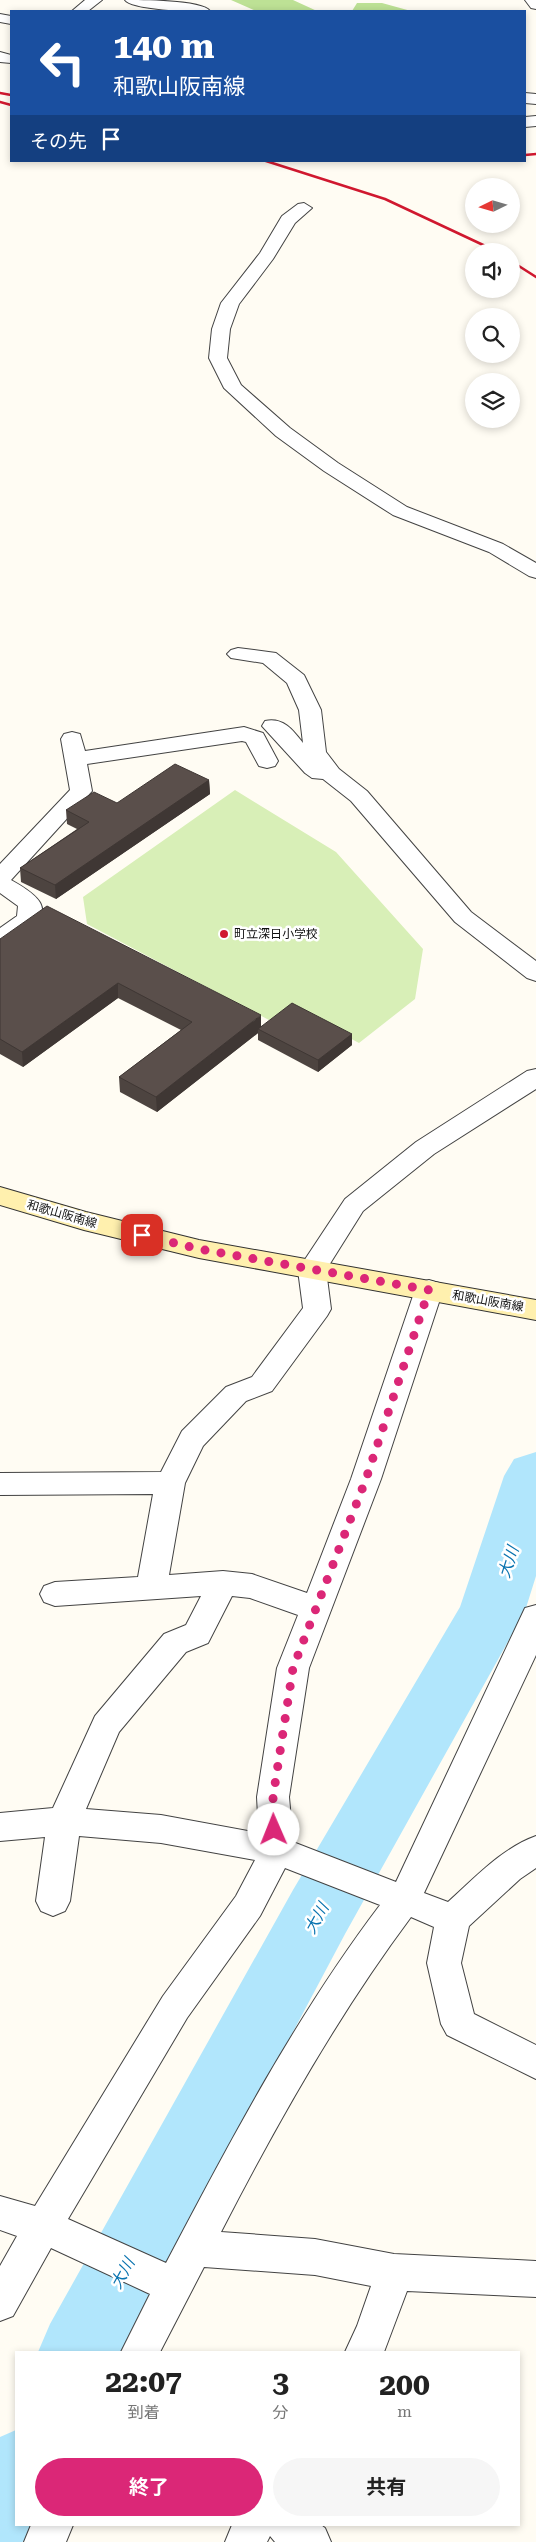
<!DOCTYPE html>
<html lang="ja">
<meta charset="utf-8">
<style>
:root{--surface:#fff;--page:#f6f6f6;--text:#222;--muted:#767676;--accent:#db2777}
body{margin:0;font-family:"Roboto Serif","Noto Sans JP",serif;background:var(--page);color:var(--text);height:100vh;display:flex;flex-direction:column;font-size:19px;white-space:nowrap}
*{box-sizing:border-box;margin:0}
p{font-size:16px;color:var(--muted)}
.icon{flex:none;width:28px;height:28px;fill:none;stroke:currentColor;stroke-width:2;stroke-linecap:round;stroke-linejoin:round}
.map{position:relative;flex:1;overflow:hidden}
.sheet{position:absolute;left:15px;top:2351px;width:505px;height:175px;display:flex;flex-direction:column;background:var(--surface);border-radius:0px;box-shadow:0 2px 8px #0003}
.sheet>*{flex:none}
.guide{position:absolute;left:10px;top:10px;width:516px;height:152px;border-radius:0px;box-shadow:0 2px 8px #0003;background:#1a4fa0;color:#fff;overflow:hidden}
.needle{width:32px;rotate:265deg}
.tools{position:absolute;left:465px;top:178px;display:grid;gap:10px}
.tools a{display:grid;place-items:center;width:55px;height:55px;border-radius:50%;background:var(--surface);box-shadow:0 2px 8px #0003;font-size:25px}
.pin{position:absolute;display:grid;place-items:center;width:42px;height:42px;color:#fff;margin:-21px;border-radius:10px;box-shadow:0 2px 8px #0006}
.me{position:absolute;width:55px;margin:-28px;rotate:359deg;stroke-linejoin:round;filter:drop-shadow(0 0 4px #0008)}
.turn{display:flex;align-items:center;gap:18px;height:105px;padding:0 20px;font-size:22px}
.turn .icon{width:65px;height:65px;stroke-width:2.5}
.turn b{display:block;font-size:35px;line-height:42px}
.then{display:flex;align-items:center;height:48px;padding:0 20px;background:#0003;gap:10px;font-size:19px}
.eta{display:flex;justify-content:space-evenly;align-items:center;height:85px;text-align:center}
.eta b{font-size:30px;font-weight:700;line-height:35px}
.primary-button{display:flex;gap:10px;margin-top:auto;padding:10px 20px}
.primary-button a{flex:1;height:58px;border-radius:30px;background:var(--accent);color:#fff;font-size:20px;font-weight:700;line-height:58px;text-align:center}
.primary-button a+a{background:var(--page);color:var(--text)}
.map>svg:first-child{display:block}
.green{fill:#d8efb7}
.forest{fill:#bde195}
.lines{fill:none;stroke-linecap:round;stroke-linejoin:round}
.river{fill:#b1e6fc;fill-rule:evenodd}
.street-casing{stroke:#434343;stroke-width:2}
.secondary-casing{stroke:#323232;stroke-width:2}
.street{fill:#fff;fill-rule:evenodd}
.secondary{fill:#fff0ae;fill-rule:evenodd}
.rail{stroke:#d0182f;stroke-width:2.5}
.wall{fill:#4d4440}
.shaded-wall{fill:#3f3734}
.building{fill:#5a4f4b;stroke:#3f3734}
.route{stroke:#db2777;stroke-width:9;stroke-dasharray:0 16.2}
.poi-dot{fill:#d0182f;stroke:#fff;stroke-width:2}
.labels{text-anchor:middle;stroke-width:5;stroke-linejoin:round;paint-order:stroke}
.poi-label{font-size:12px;fill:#101010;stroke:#fff;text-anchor:start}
.street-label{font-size:12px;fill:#101010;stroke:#fff}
.near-water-label{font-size:16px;font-style:italic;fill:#0a74b0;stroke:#fff}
</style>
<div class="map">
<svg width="536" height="2542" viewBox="0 0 536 2542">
<rect width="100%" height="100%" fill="#fffcf3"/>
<path class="green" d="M235 790 336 852 423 949 415 999 359 1043 292 1007 269 1020 87 924 83 897Z"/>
<path class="forest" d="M231 0H293L317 11H256Z
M357 3H382L411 11H352Z"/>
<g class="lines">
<path class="river" d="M536 1452V1576L525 1611 345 1934 123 2352H38L50 2324 293 1890 460 1607 504 1476 514 1459Z
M16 2430V2525H36L30 2538 22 2542H0V2437Z"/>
<g class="street-casing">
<path id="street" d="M85 0H102L88 11H72Z
M125 0C140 0 202 0 210 11 196 12 132 10 125 0Z
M525 0H536V9L531 8Z
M0 14 11 16V24L0 22Z
M0 52 11 55V63L0 62Z
M525 93 536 94V104L525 103Z
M536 116V126L525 127V117Z
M304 203 312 208 295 223 273 259 239 304 230 329 227 358 241 385 290 428 338 463 407 507 503 544 536 563V578L529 576 489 552 393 515 324 471 276 436 224 388 209 358 212 329 221 303 260 253 282 216 298 204Z
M238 648 276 653 304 675 321 710 326 752 339 769 367 791 471 912 536 961V981L527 978 455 922 351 801 323 779 312 778 305 773 262 726 265 721C283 717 293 730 303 743L299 710 287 683 263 663 231 658 227 654 231 650Z
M244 727 263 733 278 761 275 766 267 768 259 766 246 742 242 741 87 764 92 791 11 880C38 895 58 910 25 933 16 939 10 944 0 946V928L17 916 18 906 0 893V864L70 790 61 739 64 734 72 732 80 734 85 751Z
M536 1069V1089L434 1154 363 1211 326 1270 331 1309 327 1316 272 1391 246 1401 203 1446 185 1483 169 1575 223 1571 252 1574 307 1593 351 1479 415 1290 419 1283 429 1280 439 1283 443 1290 381 1479 309 1668 289 1797 293 1842 396 1882 525 1608 536 1605V1655L424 1893 448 1902C475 1878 502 1848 536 1836V1868L520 1879 469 1926 461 1963 474 2014 536 2045V2079L447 2035 441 2024 427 1963 434 1927 411 1917C338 2015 277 2123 221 2232L315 2239 394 2254 536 2261V2297L407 2291 384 2352H345L357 2326 371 2286 315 2275 204 2267 160 2352H121L150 2294 51 2248 13 2316 0 2321V2266L17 2236 0 2230V2196L35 2206 163 1996 236 1896 255 1860 161 1843 79 1836 70 1901 65 1911 53 1916 41 1911 36 1901 45 1837 0 1841V1813L53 1808 95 1716 164 1634 186 1625 201 1596 55 1606 44 1602 40 1594 44 1586 55 1582 138 1577 153 1494 0 1495V1473L161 1472 182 1431 226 1387 252 1377 303 1308 298 1270 345 1199 416 1142 527 1071ZM232 1596 250 1598 298 1615 277 1668 257 1797 259 1833 161 1815 86 1809 119 1732 186 1652 208 1643ZM285 1868 380 1905C296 2016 230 2141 166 2263L68 2219 187 2018 260 1916Z
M31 2525H73L66 2542H24Z
M232 2525H321L325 2528 331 2542H275L270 2536 267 2542H225Z"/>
</g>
<g class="secondary-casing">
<path id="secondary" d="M0 1187 86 1212 199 1240 536 1300V1320L199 1258 84 1230 0 1205Z"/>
</g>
<use href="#street" class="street"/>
<use href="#secondary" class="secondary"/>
<path class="rail" d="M0 93 11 95
M0 102 11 105
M525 155 536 154
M266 161 385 199 496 251
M511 261 536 277"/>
</g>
<path class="wall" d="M209 780 210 794 56 899 21 882 20 868 77 829 67 824 66 810 117 803Z
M0 939 261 1026 352 1034V1045L318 1072 258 1040V1033L157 1112 120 1092 119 1077 181 1030 118 998 23 1067 0 1054Z"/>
<path class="shaded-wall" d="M209 780 210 794 56 899 55 885Z
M118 983V998L23 1067 22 1052Z
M261 1015V1030L258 1029V1033L157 1112 156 1097Z
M352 1034V1045L318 1072V1060Z"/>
<path class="building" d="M175 764 209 780 55 885 20 868 89 822 66 810 94 792 117 803Z
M47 906 261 1015 156 1097 119 1077 192 1022 118 983 22 1052 0 1039V939Z
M292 1003 352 1034 318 1060 258 1029Z"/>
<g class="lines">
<path class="route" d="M142 1235 199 1249 429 1290 366 1479 293 1668 273 1797 274 1830"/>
</g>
<circle class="poi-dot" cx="224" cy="934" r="5"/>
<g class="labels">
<g class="poi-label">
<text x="234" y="938">町立深日小学校</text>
</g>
<g class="street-label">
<text transform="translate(62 1214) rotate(16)" y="4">和歌山阪南線</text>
<text transform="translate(488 1301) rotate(10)" y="4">和歌山阪南線</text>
</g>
<g class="near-water-label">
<text transform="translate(508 1562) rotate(-72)" y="6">大川</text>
<text transform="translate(316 1918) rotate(-61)" y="6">大川</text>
<text transform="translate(122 2273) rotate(-61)" y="6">大川</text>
</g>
</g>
</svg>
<div class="tools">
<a><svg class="needle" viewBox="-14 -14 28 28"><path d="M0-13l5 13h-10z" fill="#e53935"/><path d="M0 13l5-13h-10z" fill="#767676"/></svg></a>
<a><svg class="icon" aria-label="sound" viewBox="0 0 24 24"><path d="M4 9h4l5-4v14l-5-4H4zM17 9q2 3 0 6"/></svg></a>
<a><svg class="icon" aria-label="search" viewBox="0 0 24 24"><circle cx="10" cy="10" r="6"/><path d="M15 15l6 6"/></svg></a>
<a><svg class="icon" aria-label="layers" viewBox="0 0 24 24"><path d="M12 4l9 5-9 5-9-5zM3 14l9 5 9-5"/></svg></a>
</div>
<div class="pin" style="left:142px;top:1235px;background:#d93025"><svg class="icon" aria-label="arrive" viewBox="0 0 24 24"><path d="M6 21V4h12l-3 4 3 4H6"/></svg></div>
<svg class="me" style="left:274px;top:1830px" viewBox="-20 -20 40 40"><circle r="19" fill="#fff"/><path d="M0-13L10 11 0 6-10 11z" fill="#db2777"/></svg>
<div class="guide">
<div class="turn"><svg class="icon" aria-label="left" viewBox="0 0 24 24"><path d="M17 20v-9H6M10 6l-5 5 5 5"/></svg><div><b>140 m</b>和歌山阪南線</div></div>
<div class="then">その先<svg class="icon" aria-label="arrive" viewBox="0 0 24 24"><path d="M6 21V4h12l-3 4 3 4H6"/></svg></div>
</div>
<section class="sheet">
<div class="eta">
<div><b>22:07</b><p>到着</p></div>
<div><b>3</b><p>分</p></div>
<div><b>200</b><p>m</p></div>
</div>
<div class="primary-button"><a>終了</a><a>共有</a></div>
</section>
</div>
